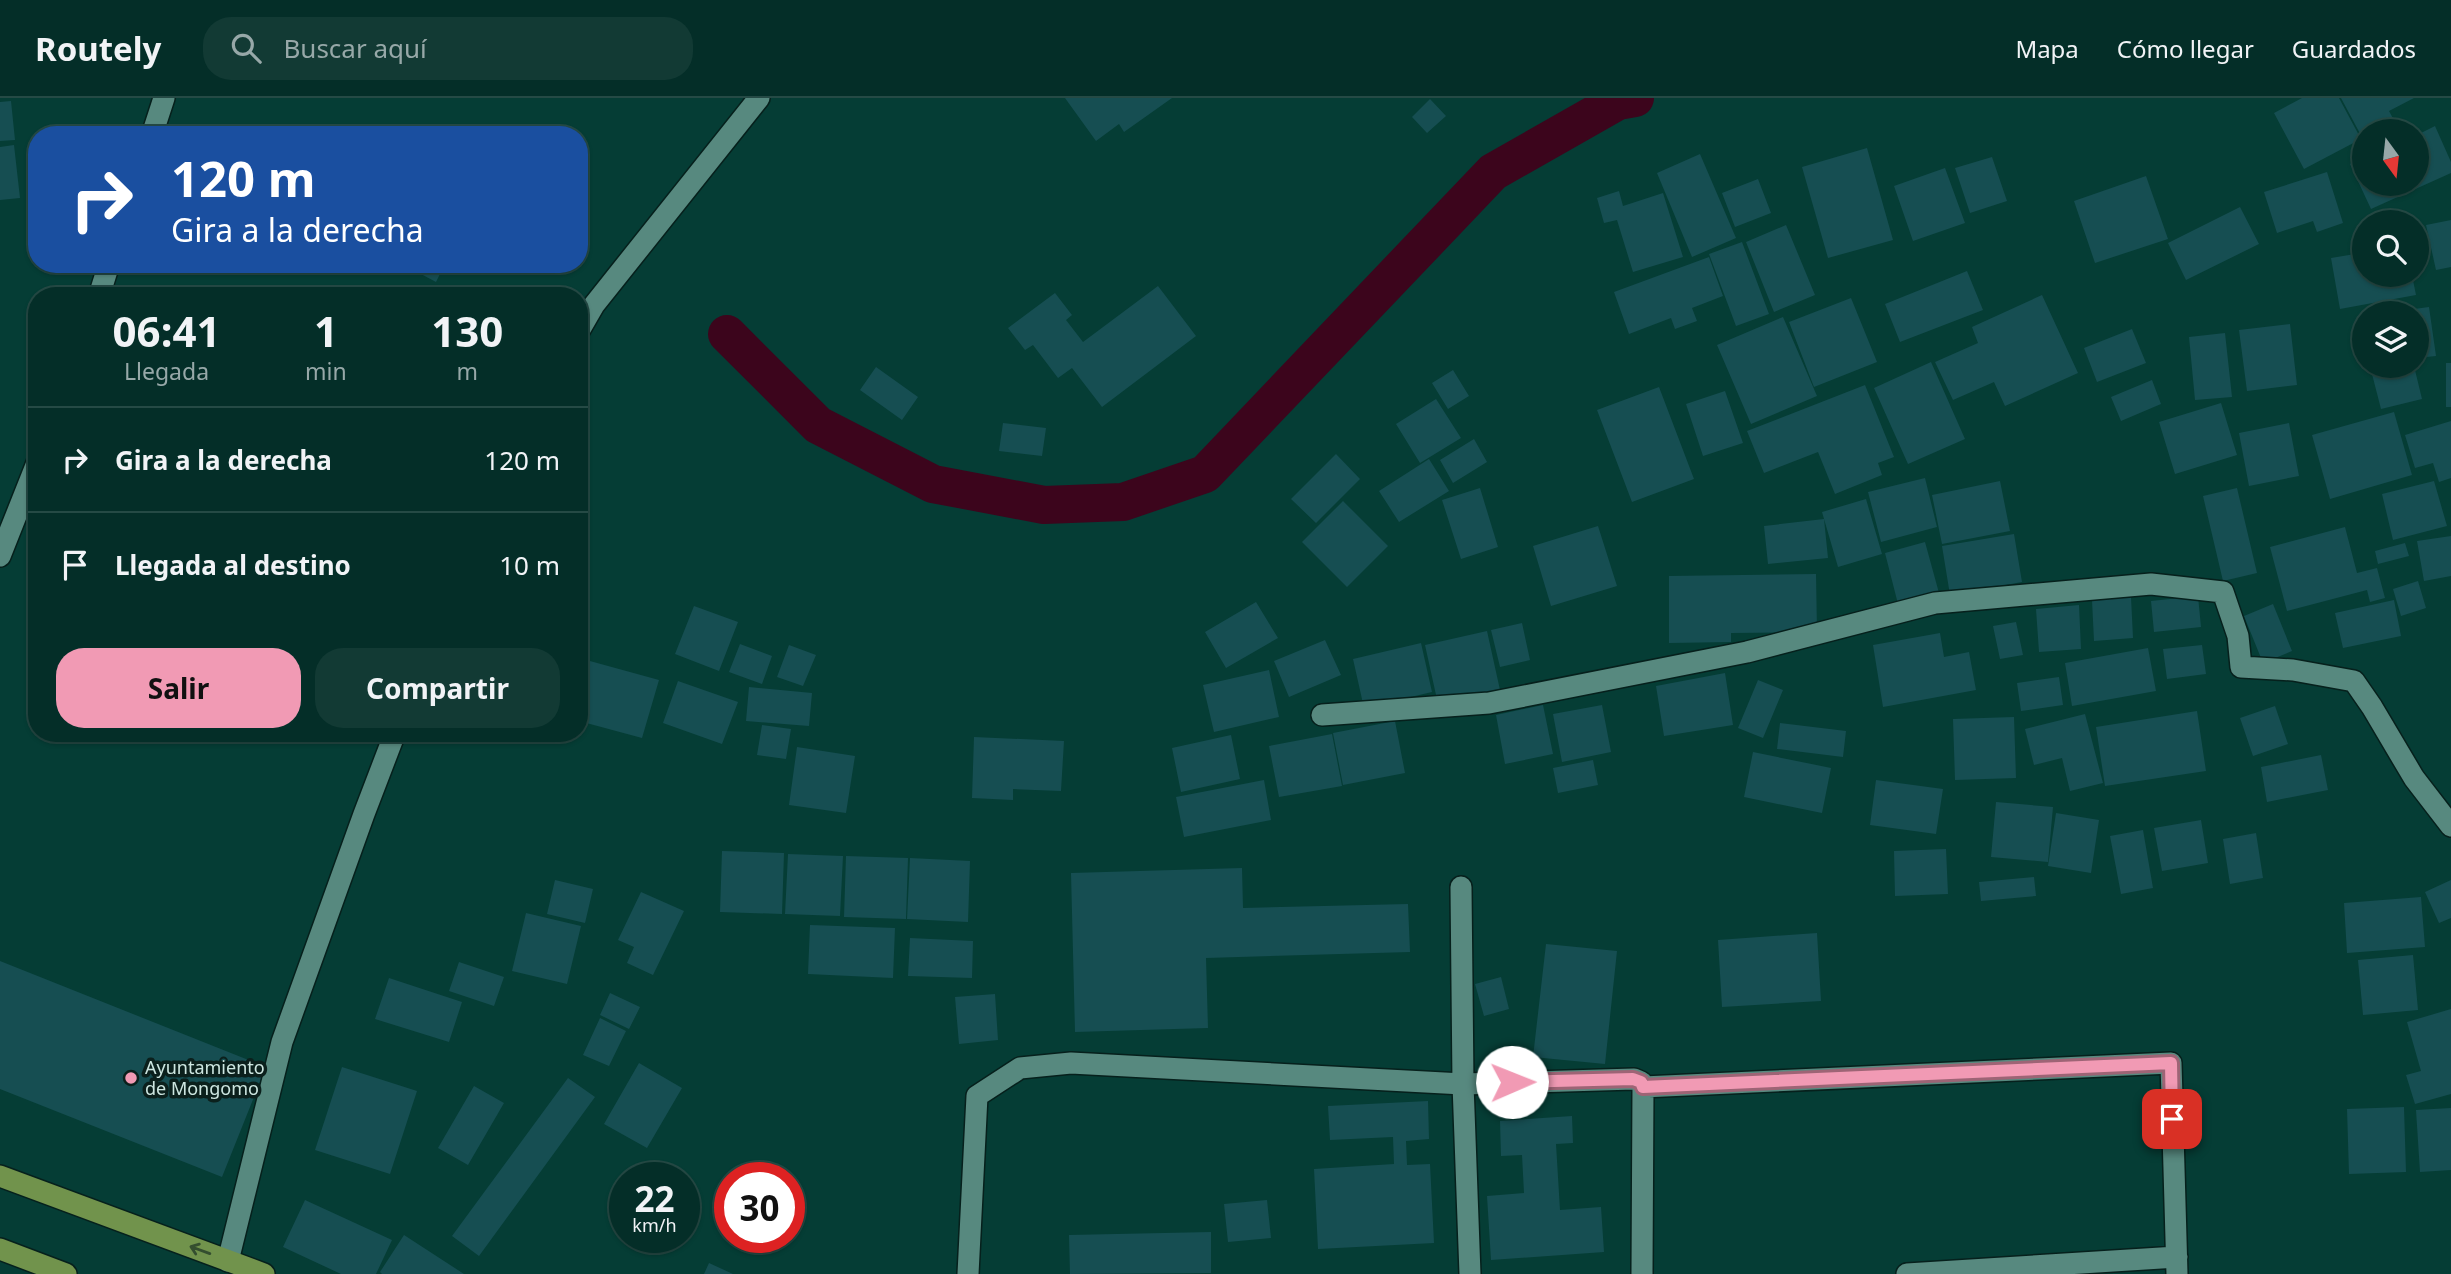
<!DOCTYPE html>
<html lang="es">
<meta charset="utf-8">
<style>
:root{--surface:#042e28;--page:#123a34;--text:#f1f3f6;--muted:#97a8a8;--line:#254a45;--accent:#f19ab4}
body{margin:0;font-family:"Noto Sans",sans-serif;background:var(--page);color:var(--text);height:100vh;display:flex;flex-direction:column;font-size:26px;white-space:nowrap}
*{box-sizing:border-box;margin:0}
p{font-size:23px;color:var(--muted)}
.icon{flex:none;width:38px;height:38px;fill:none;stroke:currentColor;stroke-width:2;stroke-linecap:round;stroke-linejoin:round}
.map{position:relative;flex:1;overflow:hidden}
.sheet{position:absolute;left:28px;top:189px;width:560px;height:455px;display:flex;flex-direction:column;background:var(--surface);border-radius:28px;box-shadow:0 2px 5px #0004,0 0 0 2px var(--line)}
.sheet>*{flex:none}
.banner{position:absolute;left:28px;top:28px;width:560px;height:147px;border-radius:28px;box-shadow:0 2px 5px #0004,0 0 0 2px var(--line);background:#1a4fa0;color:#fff;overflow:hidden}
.needle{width:46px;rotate:165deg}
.tools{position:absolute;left:2352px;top:21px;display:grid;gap:14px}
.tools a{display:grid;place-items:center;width:77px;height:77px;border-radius:50%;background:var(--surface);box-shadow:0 2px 5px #0004,0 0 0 2px var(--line);font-size:35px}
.speed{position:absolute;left:609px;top:1064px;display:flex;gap:14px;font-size:35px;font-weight:700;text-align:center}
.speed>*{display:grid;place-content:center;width:91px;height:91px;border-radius:50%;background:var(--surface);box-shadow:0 2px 5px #0004,0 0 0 2px var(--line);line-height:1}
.speed small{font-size:18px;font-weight:400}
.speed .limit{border:10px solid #d22;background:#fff;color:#111}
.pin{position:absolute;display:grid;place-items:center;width:60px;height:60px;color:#fff;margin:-30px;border-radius:14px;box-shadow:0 4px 10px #0006}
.me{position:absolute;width:77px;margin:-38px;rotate:89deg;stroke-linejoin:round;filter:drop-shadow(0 0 5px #0008)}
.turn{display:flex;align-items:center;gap:24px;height:147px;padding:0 28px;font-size:32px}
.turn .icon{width:91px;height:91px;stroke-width:2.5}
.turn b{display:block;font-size:49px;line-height:60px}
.eta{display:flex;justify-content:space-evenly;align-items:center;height:119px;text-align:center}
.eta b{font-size:42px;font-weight:700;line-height:49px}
.cta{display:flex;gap:14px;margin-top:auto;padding:14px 28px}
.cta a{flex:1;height:80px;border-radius:28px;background:var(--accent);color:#111;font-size:28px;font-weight:700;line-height:80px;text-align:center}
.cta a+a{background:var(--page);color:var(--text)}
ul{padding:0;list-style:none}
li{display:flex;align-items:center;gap:21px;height:105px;padding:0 28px;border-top:2px solid var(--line)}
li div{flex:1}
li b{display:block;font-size:26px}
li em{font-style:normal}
header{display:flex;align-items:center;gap:42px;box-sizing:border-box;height:98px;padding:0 35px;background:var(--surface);border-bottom:2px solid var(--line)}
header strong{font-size:33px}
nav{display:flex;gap:38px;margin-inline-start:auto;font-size:24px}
.search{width:490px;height:63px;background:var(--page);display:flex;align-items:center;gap:18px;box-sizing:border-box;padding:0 24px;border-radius:28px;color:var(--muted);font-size:26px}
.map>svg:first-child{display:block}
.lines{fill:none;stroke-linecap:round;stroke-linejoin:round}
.canal{stroke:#3c051c;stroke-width:38}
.building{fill:#164e52}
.minor-casing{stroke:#06201c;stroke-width:24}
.major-casing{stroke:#06201c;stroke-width:24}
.minor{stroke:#57897f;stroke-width:21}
.major{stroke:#71934c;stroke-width:21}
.oneway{stroke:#344e2f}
.route-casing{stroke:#9d6475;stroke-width:18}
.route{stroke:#f19ab4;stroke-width:12}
.poi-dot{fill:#f19ab4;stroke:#0b201c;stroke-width:2.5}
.labels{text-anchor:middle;stroke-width:7;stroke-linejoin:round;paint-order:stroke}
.poi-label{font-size:18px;fill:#cde6e0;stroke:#0b201c;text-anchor:start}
</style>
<header>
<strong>Routely</strong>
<div class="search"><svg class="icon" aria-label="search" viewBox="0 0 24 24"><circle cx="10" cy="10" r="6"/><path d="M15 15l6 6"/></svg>Buscar aquí</div>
<nav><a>Mapa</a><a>Cómo llegar</a><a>Guardados</a></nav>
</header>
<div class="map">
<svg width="2451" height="1176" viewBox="0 0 2451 1176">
<rect width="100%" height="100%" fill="#053d35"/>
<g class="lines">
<path class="canal" d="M727 236 818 327 933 386 1044 407 1123 404 1205 376 1493 74 1618 3 1635 0"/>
</g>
<path class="building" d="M1065 0H1172L1124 34 1119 26 1096 43Z
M2302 0H2339L2361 41 2304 71 2274 15Z
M2341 0H2414L2389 13 2396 26 2383 33H2364V43Z
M1430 1 1446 18 1427 35 1412 19Z
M11 3 15 42 0 43V4Z
M2435 28 2451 64V75L2371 111 2350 66 2364 60V86H2417V37Z
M14 47 20 100 0 102V49Z
M1867 50 1893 142 1828 160 1802 69Z
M1700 56 1736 140 1692 159 1657 75Z
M1992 59 2007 103 1970 115 1955 70Z
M1945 70 1965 125 1913 143 1894 88Z
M2327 74 2343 125 2317 134 2313 123 2277 135 2264 94Z
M2146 78 2168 141 2095 165 2074 103Z
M1758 81 1771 115 1735 129 1722 95Z
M1619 93 1623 108 1663 95 1683 159 1633 174 1617 122 1604 125 1597 100Z
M2240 109 2259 146 2186 182 2168 145Z
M2451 122V169L2436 172 2426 127Z
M1786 127 1815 197 1774 214 1746 144Z
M2364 138V177H2412L2416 197 2340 211 2331 160 2361 155 2358 139Z
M1742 144 1769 216 1736 228 1709 156Z
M1709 159 1723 198 1692 210 1697 223 1675 231 1671 220 1629 236 1614 194Z
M402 166H445L436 184Z
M1967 173 1983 212 1900 244 1885 206Z
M1158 188 1196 238 1102 309 1072 270 1058 280 1033 247 1025 252 1008 230 1055 195 1072 217 1066 222 1083 244Z
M2042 197 2078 275 2005 308 1994 284 1953 302 1935 264 1978 245 1972 229Z
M1851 200 1877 264 1814 289 1789 224Z
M2429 209 2436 258 2417 260V215L2392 214Z
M1783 219 1817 298 1751 326 1717 247Z
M2290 226 2297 287 2247 293 2239 232Z
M2132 231 2146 265 2097 284 2084 250Z
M2225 235 2232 299 2195 302 2189 239Z
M1931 264 1965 341 1908 366 1874 290Z
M2446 265H2451V309H2446Z
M2406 268H2414L2422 301 2381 311 2372 276Z
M876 269 918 299 902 322 860 292Z
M1453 272 1469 298 1448 311 1432 285Z
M2152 282 2161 306 2121 323 2111 299Z
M1865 287 1894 359 1878 365 1882 377 1835 396 1818 354 1764 375 1747 333Z
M1659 289 1694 381 1632 404 1597 312Z
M1725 293 1743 345 1703 358 1686 306Z
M1436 301 1461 340 1420 365 1396 326Z
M2221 305 2237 357 2175 376 2159 324Z
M2394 314 2412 377 2330 401 2312 337Z
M2451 323V380L2439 384 2433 365 2415 370 2405 337Z
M1003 325 1046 330 1042 358 999 353Z
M2289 325 2299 378 2249 388 2239 335Z
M1474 341 1487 364 1453 385 1440 362Z
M1336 356 1360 381 1316 425 1291 401Z
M1429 361 1449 393 1399 424 1379 393Z
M1925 380 1937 429 1881 444 1868 394Z
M2000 383 2010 433 1942 446 1932 397Z
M2434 383 2447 428 2393 442 2382 396Z
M1480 390 1498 449 1461 461 1442 402Z
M2237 390 2257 475 2223 483 2203 398Z
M1866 401 1882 456 1838 469 1822 414Z
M1343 403 1388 448 1347 489 1302 444Z
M1824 421 1828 460 1768 466 1764 428Z
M1598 428 1617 488 1551 508 1533 448Z
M2345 429 2357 475 2377 470 2385 500 2370 504 2367 492 2287 513 2270 449Z
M2014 436 2022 484 1950 497 1942 448Z
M2451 438V478L2424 483 2417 443Z
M1925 444 1939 495 1898 506 1885 455Z
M2405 445 2409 458 2378 466 2375 453Z
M1816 476 1817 534 1731 535V544L1669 545V478Z
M2418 483 2426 510 2401 518 2393 491Z
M2198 498 2201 529 2154 534 2151 503Z
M2131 499 2133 540 2094 543 2092 502Z
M2394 502 2401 538 2343 550 2335 515Z
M1256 504 1278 540 1226 570 1205 534Z
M2273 506 2292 553 2263 565 2244 518Z
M2079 507 2081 551 2039 554 2036 511Z
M694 508 738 524 719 573 675 556Z
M2016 524 2023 557 2000 561 1993 528Z
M1522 525 1530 562 1500 569 1491 532Z
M1487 533 1500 592 1438 606 1425 547Z
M1940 535 1944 559 1969 554 1976 592 1883 609 1873 547Z
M1325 542 1341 577 1289 599 1274 563Z
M1421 545 1432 594 1364 610 1353 561Z
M740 546 772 558 762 586 729 574Z
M789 547 816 557 803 588 777 579Z
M2202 547 2206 576 2167 581 2163 551Z
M2148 550 2156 593 2072 608 2065 565Z
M579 560 659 582 642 640 579 623Z
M1269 572 1279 619 1214 634 1203 587Z
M1725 575 1733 627 1664 638 1656 588Z
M2059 579 2063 607 2021 613 2017 585Z
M1758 582 1783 592 1763 640 1738 630Z
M678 583 738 604 722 646 663 625Z
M749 589 812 595 809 628 746 623Z
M1543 607 1553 656 1505 666 1496 617Z
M1602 607 1611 654 1562 664 1553 616Z
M2275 608 2288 646 2253 658 2240 620Z
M2197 613 2206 673 2105 688 2096 629Z
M2085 616 2103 685 2070 693 2062 660 2034 667 2025 631Z
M2014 619 2016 680 1955 682 1953 621Z
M1395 623 1405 675 1343 687 1333 635Z
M1780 625 1846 633 1843 659 1777 651Z
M762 627 791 631 786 661 757 657Z
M1332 636 1342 688 1279 699 1269 648Z
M1231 637 1240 681 1181 694 1172 650Z
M974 639 1064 643 1061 693 1013 691V702L972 700Z
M797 649 855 658 846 715 789 707Z
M1753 654 1831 670 1822 715 1744 699Z
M2321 657 2328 692 2267 704 2261 669Z
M1593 662 1598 687 1558 695 1553 670Z
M1264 682 1271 722 1184 739 1176 699Z
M1876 682 1943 691 1936 736 1870 727Z
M1996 704 2053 709 2048 764 1991 759Z
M2056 715 2099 722 2091 775 2048 768Z
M2201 722 2208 765 2162 773 2154 730Z
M2143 732 2153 790 2121 796 2110 738Z
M2256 735 2263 780 2230 786 2223 741Z
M1946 751 1948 796 1895 798 1894 753Z
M722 753 784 755 782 816 720 814Z
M788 756 843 758 840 818 785 816Z
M846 758 908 760 906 821 844 819Z
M910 760 970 763 968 824 907 821Z
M1242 770 1243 810 1408 806 1410 854 1206 860 1208 930 1075 934 1071 775Z
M2034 779 2036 798 1981 803 1979 784Z
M555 782 593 791 585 825 547 816Z
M2451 782V820L2439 825 2425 794Z
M641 794 684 813 653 877 627 865 634 849 618 842Z
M2421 799 2425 849 2347 855 2344 805Z
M526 815 581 828 567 886 512 873Z
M810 827 895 830 893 880 808 876Z
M1817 835 1821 903 1722 909 1718 842Z
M910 840 973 843 972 880 908 878Z
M1546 846 1617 853 1605 966 1533 959Z
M2413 857 2418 912 2363 917 2358 862Z
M0 863 266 969 222 1079 0 991Z
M459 864 504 879 494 908 449 893Z
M1501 879 1509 911 1484 918 1475 886Z
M389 880 462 904 449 944 375 921Z
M610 895 640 909 629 931 600 917Z
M995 896 998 942 959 946 955 899Z
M2451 911V996L2415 1006 2406 977 2421 973 2407 924Z
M600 920 626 933 609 968 583 957Z
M639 965 682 990 647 1050 604 1026Z
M342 969 417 993 390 1076 315 1052Z
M568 980 595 999 479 1158 452 1138Z
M474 988 504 1005 468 1067 438 1050Z
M1428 1003 1429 1041 1406 1043 1407 1067 1430 1066 1434 1145 1318 1151 1314 1071 1394 1066 1393 1039 1330 1042 1328 1008Z
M2404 1009 2406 1074 2349 1076 2347 1011Z
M2451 1010V1072L2420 1074 2416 1012Z
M1572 1018 1573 1045 1556 1046 1560 1112 1601 1109 1604 1154 1491 1162 1487 1098 1524 1095 1522 1057 1501 1058 1500 1023Z
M305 1102 392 1142 376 1176H341L283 1149Z
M1267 1102 1271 1140 1228 1144 1224 1106Z
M1211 1134V1175L1070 1176 1069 1137Z
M404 1137 464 1176H382L380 1174Z
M709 1165 733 1176H704Z"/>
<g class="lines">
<g class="minor-casing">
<path id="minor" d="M152 37 164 0
M99 198 109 166
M579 233 594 207 759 0
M0 458 37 365
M1322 617 1489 605 1747 554 1935 505 2151 486 2223 494 2238 538 2241 569 2293 572 2354 583 2372 609 2414 680 2451 728
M1461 789 1463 986 1470 1176
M228 1163 282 944 364 716 395 635
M968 1176 977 998 1020 970 1071 965 1463 986 1634 981 1641 984 1643 989 2171 965 2177 1176
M1642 1176 1643 989
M1907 1176 2177 1159"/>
</g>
<g class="major-casing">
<path id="major" d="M0 1078 264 1176
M0 1151 66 1176"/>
</g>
<use href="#minor" class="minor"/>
<use href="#major" class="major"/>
</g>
<defs><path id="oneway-shaft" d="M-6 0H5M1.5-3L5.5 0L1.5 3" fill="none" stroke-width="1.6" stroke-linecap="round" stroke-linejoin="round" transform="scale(1.75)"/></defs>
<use class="oneway" href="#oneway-shaft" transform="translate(200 1152) rotate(-160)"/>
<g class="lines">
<g class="route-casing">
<path id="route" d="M1512 984 1633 981 1641 984 1643 989 2171 965 2172 1021"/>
</g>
<use href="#route" class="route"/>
</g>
<circle class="poi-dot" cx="131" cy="980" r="7"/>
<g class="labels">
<g class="poi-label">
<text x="145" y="976">Ayuntamiento<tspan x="145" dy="21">de Mongomo</tspan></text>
</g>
</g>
</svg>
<div class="tools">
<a><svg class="needle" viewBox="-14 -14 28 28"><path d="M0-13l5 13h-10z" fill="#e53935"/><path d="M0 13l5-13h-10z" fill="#97a8a8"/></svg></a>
<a><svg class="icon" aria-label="search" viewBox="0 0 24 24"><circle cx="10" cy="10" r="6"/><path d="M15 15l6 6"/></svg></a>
<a><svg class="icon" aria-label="layers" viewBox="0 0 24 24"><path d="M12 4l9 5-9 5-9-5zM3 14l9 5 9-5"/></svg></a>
</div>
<div class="speed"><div>22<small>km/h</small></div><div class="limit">30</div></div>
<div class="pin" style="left:2172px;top:1021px;background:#d93025"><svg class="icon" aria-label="arrive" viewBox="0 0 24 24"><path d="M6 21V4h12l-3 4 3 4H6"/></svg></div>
<svg class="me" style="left:1512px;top:984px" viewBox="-20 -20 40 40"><circle r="19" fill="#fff"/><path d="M0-13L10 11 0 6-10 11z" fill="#f19ab4"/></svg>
<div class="banner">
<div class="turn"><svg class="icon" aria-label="right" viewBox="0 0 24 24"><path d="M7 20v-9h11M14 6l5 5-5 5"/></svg><div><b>120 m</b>Gira a la derecha</div></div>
</div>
<section class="sheet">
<div class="eta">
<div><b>06:41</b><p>Llegada</p></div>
<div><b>1</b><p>min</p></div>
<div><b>130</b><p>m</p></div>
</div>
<ul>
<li><svg class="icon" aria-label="right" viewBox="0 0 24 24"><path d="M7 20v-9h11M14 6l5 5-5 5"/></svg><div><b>Gira a la derecha</b></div><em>120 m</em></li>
<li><svg class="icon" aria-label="arrive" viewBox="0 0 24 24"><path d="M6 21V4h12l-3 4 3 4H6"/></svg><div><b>Llegada al destino</b></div><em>10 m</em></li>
</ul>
<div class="cta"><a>Salir</a><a>Compartir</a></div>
</section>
</div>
